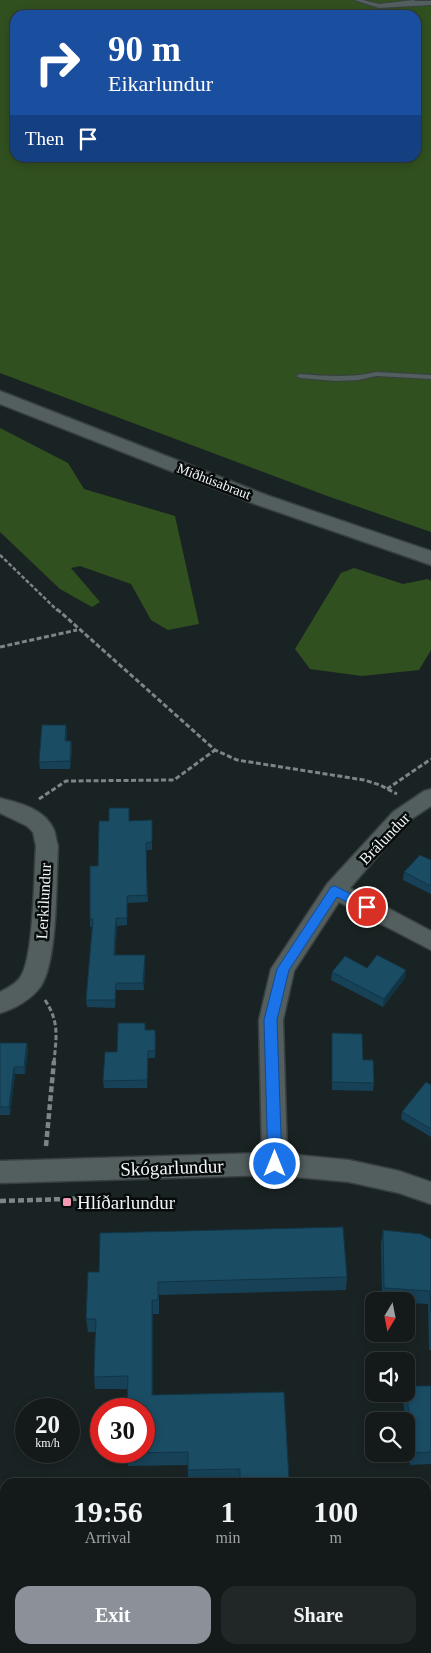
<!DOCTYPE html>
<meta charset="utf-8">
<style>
:root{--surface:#141a1a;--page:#212727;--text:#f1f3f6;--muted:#9da1a2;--line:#333839;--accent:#8c9099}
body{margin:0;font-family:Georgia,serif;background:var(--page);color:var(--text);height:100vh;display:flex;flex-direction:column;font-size:19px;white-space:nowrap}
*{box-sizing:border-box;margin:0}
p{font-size:16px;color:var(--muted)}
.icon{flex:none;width:28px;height:28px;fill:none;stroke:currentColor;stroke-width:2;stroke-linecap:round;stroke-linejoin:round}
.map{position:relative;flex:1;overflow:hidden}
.drawer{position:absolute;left:0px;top:1478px;width:431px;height:176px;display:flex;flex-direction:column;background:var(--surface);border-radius:15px 15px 0 0;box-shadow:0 2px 8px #0003,0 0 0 1px var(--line)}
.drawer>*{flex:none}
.banner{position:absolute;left:10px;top:10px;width:411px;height:152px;border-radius:15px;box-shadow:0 2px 8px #0003,0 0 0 1px var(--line);background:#1a4fa0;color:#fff;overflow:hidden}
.needle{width:32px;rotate:190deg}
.tools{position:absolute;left:365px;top:1292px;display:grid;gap:10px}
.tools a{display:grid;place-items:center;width:50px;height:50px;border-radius:10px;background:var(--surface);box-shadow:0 2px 8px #0003,0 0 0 1px var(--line);font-size:25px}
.speed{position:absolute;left:15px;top:1398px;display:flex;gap:10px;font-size:25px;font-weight:700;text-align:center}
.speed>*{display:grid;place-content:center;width:65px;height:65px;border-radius:50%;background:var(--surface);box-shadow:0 2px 8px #0003,0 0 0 1px var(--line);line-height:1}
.speed small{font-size:12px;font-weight:400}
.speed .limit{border:8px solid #d22;background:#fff;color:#111}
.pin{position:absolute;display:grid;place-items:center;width:42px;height:42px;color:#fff;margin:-21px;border:2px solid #fff;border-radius:50%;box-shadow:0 1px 5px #0007}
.me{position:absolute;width:55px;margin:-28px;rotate:0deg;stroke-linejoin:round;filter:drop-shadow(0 0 4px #0008)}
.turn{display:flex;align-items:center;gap:18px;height:105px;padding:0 15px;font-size:22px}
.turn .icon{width:65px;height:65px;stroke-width:2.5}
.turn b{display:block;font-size:35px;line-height:42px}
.then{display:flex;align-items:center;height:48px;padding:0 15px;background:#0003;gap:10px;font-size:19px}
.eta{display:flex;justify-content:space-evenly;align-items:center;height:85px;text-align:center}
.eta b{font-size:30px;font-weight:700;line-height:35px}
.button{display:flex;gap:10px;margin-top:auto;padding:10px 15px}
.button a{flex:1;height:58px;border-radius:15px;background:var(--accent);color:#fff;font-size:20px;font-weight:700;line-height:58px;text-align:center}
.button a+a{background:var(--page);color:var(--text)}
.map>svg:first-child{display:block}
.green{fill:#31501f;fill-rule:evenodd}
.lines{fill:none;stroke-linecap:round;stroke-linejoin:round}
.service-casing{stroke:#393f40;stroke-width:2}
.minor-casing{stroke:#393f40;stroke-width:3}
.tertiary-casing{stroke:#393f40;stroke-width:3}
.path-far2{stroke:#7d8585;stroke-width:2.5;stroke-dasharray:4 2;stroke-linecap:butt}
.path-far1{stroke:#7d8585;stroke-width:3;stroke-dasharray:5 2.5;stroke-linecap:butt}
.path{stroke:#7d8585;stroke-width:4.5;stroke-dasharray:6 3;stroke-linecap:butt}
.service{fill:#535e5e;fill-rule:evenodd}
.minor{fill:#535e5e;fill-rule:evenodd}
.tertiary{fill:#535e5e;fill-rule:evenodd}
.wall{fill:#164156}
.shaded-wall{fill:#123546}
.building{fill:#1a4c64;stroke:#123546}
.route{fill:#1a73e8;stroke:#114b97}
.poi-dot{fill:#f19ab2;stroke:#080b0c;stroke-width:2}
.labels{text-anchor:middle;stroke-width:5;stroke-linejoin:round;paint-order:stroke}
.far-street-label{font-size:14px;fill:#f0f6f6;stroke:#080b0c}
.street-label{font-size:16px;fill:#f0f6f6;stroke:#080b0c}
.near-street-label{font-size:19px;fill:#f0f6f6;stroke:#080b0c}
.near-poi-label{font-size:19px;fill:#f0f6f6;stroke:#080b0c;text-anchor:start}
</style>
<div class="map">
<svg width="431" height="1653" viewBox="0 0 431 1653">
<rect width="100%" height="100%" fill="#1a2323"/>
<path class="green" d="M0 0H431V532L330 497 0 373ZM15 15H416V158H15Z
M0 428 68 463 84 489 175 516 199 624 168 630 151 620 131 584 80 566 71 568 100 602 92 607 60 589 0 532Z
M354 568 403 584 428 579 431 581V650L419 670 362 676 310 669 295 649 341 573Z"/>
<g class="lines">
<g class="service-casing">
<path id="service" d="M354 0H363L379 4 414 0 415 1H431V5L379 8Z
M376 372 431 375V379L376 376 359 380 336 381 300 378 296 376 300 374C326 376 350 378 376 372Z"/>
</g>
<g class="minor-casing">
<path id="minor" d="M431 789V806L407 822 350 888 431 931V950L339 902 294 971 283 1020 287 1154 349 1160 399 1171 431 1182V1204L399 1193 349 1182 275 1175 0 1183V1161L262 1153 259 1020 271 969 327 884 393 812 424 791Z
M0 798C20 803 45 809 54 830 56 835 56 841 58 846 56 880 58 960 41 986 32 999 14 1009 0 1013V992C7 988 17 984 21 976 34 956 34 873 36 846L33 832 27 826 0 813Z
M426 1542H431V1572H426Z
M0 1548H5V1578H0Z"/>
</g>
<g class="tertiary-casing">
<path id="tertiary" d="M0 391 269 496 431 551V565L255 504 0 404Z"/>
</g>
<path class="path-far2" d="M0 555 58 611"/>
<path class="path-far1" d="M57 609 215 750 237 760 364 780 380 785 397 794
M0 647 77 630
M387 789 431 759
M39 799 66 781 174 780 215 750
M45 1000C60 1023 56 1037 54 1063"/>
<path class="path" d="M46 1146 54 1061
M0 1201 99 1198"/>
<use href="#service" class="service"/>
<use href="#minor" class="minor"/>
<use href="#tertiary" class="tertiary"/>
</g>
<path class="wall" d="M67 732 66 741H71L72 749 70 769H40L39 762Z
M152 820V850H146L148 902 127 903V925L117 926 115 955H145L144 990H116L115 1008 87 1007 86 1000 92 927H90V919L98 866 129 821Z
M431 860V894L403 880 404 872Z
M367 968 405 978 383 1007 331 980 332 972Z
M145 1030H155L156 1038 155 1058H148L147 1088H104L103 1081 117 1052Z
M332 1033 363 1060 374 1083 373 1091 332 1090Z
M0 1043 28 1050 25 1074H15L10 1115H0Z
M431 1085V1137L401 1119 402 1112Z
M383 1230 431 1239V1350H429L428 1304 406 1303V1301H382L381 1244Z
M88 1272 347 1277 346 1290 159 1295V1314H153V1395L289 1480V1482H239V1481L188 1482V1465L128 1466 127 1451 128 1389H95L94 1377 95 1332H88L86 1319Z
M406 1386H431V1464L410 1465 403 1399 404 1394H406Z"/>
<path class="shaded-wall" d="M66 725 67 732 66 749 65 741Z
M71 741 72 749 70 769V761Z
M116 918 117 926 115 962 114 955Z
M145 955V963L144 990 143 983Z
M406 970 405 978 383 1007 384 999Z
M27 1043 28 1050 25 1074 24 1067Z
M14 1067 15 1074 10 1115 9 1107Z
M152 1300 153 1314V1407L152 1395Z"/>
<path class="building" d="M42 725H66L65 741H71L70 761 39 762Z
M109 808H129V821L152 820V842L146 843 147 895 127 896V918H116L114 955H145L143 983H116L115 1000H86L93 919H90V866H98L99 821H109Z
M420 855 431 860V886L404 872Z
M377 955 406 970 384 999 332 972 345 956 367 968Z
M118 1023H145V1030H155V1051H148L147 1080 103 1081 105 1052H117Z
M332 1033 362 1034 363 1060H373L374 1083 332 1082Z
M0 1043H27L24 1067H14L9 1107H0Z
M426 1082 431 1085V1129L402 1112Z
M343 1227 347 1277 158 1282V1300H152V1395L284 1392 289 1480 240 1481V1469L188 1470V1452L127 1453V1451H144V1409H127L128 1376 94 1377 96 1319H86L88 1272H99L100 1233Z
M383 1230 421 1234 431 1239V1312L430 1291 384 1288Z
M406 1386H431V1452L413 1453Z
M80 1649H155V1653H80Z"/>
<path class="route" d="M335 886 371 904 373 907 367 912 337 897 289 970 277 1020 282 1164 280 1168 275 1170 270 1168 268 1164 264 1020 277 969 331 887Z"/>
<rect class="poi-dot" x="62" y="1197" width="10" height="10" rx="2.5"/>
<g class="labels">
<g class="far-street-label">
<text transform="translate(214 481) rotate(21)" y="5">Miðhúsabraut</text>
</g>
<g class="street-label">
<text transform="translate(384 838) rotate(-46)" y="6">Brálundur</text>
<text transform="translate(43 901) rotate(-87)" y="6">Lerkilundur</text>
</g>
<g class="near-street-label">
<text transform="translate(172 1167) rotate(-2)" y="7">Skógarlundur</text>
</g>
<g class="near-poi-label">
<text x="77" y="1209">Hlíðarlundur</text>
</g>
</g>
</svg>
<div class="tools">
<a><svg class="needle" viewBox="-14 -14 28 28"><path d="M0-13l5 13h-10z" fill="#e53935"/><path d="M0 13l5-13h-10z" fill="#9da1a2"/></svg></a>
<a><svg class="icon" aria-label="sound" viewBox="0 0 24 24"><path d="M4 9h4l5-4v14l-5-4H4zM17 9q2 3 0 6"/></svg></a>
<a><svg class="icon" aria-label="search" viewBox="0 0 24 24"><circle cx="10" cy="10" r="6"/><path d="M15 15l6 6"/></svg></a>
</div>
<div class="speed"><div>20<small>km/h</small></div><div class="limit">30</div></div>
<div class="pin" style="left:367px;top:907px;background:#d93025"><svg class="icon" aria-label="arrive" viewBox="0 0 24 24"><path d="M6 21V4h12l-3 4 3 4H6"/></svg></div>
<svg class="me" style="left:275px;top:1164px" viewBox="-20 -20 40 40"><circle r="17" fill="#1a73e8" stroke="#fff" stroke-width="3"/><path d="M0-11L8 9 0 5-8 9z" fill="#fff"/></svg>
<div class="banner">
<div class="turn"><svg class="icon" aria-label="right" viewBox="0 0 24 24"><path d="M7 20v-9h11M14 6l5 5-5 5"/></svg><div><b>90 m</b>Eikarlundur</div></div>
<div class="then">Then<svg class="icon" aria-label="arrive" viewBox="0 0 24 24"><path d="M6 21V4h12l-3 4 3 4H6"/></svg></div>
</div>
<section class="drawer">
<div class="eta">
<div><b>19:56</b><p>Arrival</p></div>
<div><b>1</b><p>min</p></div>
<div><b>100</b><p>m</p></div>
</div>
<div class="button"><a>Exit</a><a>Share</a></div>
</section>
</div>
